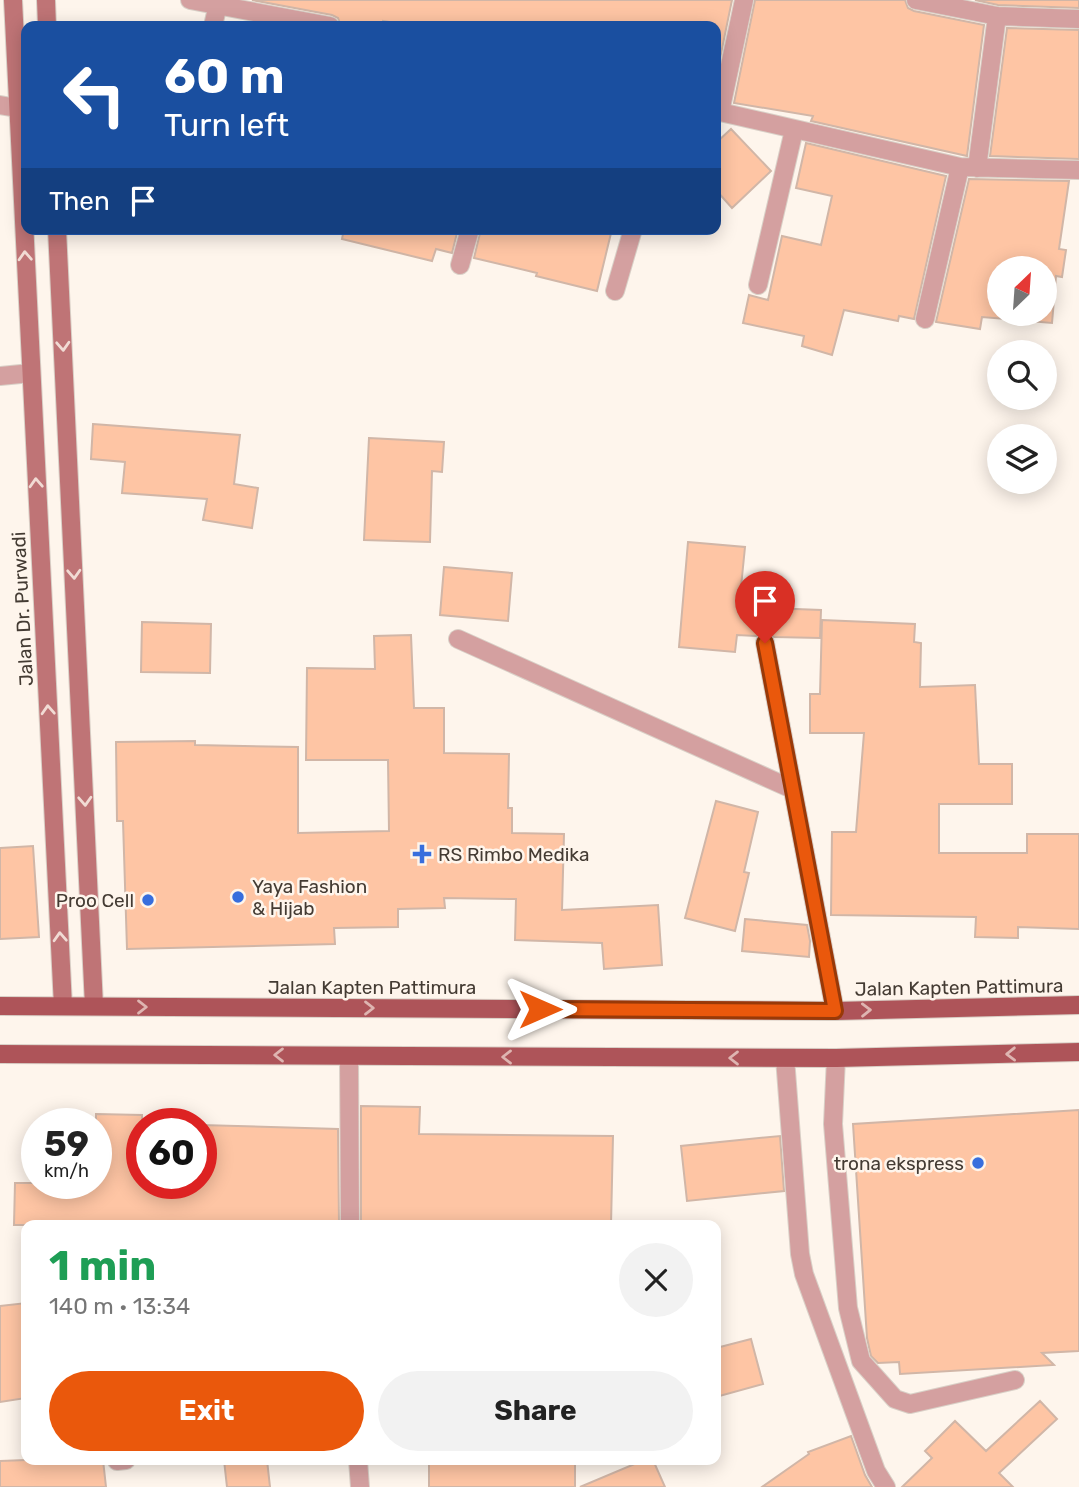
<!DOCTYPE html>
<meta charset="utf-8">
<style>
:root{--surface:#fff;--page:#f2f2f2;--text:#222;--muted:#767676;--accent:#ea580c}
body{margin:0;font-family:Rubik,sans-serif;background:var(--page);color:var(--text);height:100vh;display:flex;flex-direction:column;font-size:26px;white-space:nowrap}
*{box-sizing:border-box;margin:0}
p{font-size:23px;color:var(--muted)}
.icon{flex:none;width:38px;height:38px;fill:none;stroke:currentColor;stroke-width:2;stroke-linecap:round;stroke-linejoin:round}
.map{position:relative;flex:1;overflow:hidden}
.drawer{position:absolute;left:21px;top:1220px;width:700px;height:245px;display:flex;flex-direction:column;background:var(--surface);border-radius:14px;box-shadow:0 4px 18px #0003}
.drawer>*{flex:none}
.hud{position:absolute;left:21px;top:21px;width:700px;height:214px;border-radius:14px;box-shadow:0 4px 18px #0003;background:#1a4fa0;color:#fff;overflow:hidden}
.needle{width:46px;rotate:25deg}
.controls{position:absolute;left:987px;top:256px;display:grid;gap:14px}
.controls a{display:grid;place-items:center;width:70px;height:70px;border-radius:50%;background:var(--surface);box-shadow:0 4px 18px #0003;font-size:35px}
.speed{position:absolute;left:21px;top:1108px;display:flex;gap:14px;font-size:35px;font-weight:700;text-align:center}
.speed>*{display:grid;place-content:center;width:91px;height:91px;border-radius:50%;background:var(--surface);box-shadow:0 4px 18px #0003;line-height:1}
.speed small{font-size:18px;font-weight:400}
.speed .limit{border:10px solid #d22;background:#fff;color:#111}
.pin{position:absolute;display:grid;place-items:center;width:60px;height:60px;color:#fff;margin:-72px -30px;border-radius:50% 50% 50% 0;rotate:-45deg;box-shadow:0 0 7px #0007}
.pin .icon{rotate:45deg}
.me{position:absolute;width:77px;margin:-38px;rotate:90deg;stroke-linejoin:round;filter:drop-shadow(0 0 5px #0008)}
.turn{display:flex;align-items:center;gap:24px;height:147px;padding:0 28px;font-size:32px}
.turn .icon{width:91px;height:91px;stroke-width:2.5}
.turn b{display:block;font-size:49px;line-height:60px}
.then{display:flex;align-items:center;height:66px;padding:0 28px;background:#0003;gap:14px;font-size:26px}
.round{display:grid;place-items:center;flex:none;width:74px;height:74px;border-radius:37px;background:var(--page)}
.head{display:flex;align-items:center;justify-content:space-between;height:119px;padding:0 28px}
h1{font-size:42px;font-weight:700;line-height:52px;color:#1e9e55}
.button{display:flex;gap:14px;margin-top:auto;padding:14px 28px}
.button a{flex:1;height:80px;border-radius:42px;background:var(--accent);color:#fff;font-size:28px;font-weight:700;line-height:80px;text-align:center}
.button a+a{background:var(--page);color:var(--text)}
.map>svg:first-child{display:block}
.building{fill:#fec5a4;stroke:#d1b6a7;stroke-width:2;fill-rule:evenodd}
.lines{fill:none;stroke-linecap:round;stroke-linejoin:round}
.lane-casing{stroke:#d9d0c7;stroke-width:20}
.street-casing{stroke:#d9d0c7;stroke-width:20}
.secondary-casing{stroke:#d9d0c7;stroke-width:20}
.primary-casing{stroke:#d9d0c7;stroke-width:20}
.lane{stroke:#d4a0a0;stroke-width:18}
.street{stroke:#d4a0a0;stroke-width:18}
.secondary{stroke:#bf7476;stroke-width:18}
.primary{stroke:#ae5459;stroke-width:18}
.oneway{stroke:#f1dbd4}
.oneway2{stroke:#deb5b1}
.route-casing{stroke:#983908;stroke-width:18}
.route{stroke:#ea580c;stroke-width:12}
.poi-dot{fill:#386edd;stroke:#fef5ec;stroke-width:2.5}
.labels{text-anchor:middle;stroke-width:5;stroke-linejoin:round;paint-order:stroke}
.street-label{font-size:19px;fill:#443b33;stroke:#fef5ec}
.poi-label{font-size:19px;fill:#443b33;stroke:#fef5ec;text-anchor:start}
</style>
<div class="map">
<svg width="1079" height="1487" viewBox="0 0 1079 1487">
<rect width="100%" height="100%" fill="#fef5ec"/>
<path class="building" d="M252 0H732L716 78V26H413L383 21 382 26H341L338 18 332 15Z
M755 0H905L908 8 914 11 984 25 967 156 811 121 813 116 734 103Z
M975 0H1079V8L998 5Z
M1007 28 1079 30V159L990 156Z
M731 129 771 171 732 208 716 190V143Z
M806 143 946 176 914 319 899 316 898 321 844 310 832 355 802 346 804 336 743 323 749 295 768 300 782 236 821 245 832 196 796 188Z
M969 179 1069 181 1059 249 1066 250 1062 277 1056 276 1052 323 982 317 980 329 936 322ZM999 268H1045V313H999Z
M344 229H458L452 253 436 249 432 261 342 239Z
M481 229H612L597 291 536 276 537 273 474 258Z
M93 424 240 435 234 484 258 488 252 528 203 520 207 499 122 493 125 462 91 459Z
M369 438 444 442 442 472 432 471 430 542 364 540Z
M688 542 745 547 739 607 821 610 820 638 774 637 764 632 756 636 737 635 735 652 679 647Z
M444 567 512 573 508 621 440 615Z
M822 620 915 624 914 642 921 643 920 687 975 685 979 764H1012V804H939V853H1027V834H1079V929L1018 927V938L975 937 976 917 831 915 832 832H856L864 733H810V694H820Z
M142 622 211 624 210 673 141 672Z
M411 635 414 708H444V753L509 754 508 808H512V833L564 834 562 910 658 905 662 965 604 969 602 943 515 940 516 899 444 898 445 908 398 909V927L334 928 335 944 127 949 123 821H117L116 742 195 741V745L298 747V833L389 831 388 760H306L307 668 375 669 374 636Z
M716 801 758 812 744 872 749 873 735 931 685 918Z
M33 846 39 937 0 939V848Z
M745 919 807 925 810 941 809 957 742 951Z
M361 1106 420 1107 419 1134 613 1136 611 1225H361Z
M1079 1110V1351L1042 1353 1054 1365 900 1374 899 1362 878 1363 871 1356 867 1338 853 1124Z
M96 1114 142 1115V1183H201V1125L338 1129 339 1225H14L15 1183H96Z
M780 1136 784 1191 687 1201 681 1146Z
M26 1303V1398L0 1402V1306Z
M751 1339 763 1384 716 1397V1348Z
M1040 1401 1057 1419 999 1473 1013 1487H902L932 1458 925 1451 955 1421 986 1451Z
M851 1436 865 1475 872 1487H762L809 1454 808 1452Z
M26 1460H103L106 1487H0V1461Z
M224 1460H267L270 1487H227Z
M429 1460H476V1462H575V1487H429Z
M644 1460H653L665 1487H580Z"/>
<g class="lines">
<g class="lane-casing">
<path id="lane" d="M458 639 792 789
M765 643 835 1011
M836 1058 833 1124 848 1308 861 1361 895 1399 910 1404 1015 1380"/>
</g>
<g class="street-casing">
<path id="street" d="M190 0 330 26
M916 0 997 16 1079 19
M213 26 218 4
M0 105 17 108
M716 111 960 167 1079 170
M720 112 744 0
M977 168 997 16
M460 265 470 229
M758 285 794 130
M615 291 633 229
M925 319 960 167
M0 376 31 373
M349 1056 350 1225
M785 1058 800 1254 804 1274 876 1471 886 1487
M358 1460 360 1487
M117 1461 126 1460"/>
</g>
<g class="secondary-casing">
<path id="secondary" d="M13 0 63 1006
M46 0 47 26
M57 229 94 1006"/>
</g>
<g class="primary-casing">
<path id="primary" d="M0 1006 835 1011 1079 1005
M0 1054 836 1058 1079 1052"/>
</g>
<use href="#lane" class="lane"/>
<use href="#street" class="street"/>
<use href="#secondary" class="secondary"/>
<use href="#primary" class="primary"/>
</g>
<defs><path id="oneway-chevron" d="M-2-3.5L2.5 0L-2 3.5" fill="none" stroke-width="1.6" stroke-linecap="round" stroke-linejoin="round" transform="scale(1.75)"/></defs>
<g class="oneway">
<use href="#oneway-chevron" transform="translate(25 256) rotate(-93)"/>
<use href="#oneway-chevron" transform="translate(63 346) rotate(87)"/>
<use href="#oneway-chevron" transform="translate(36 483) rotate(-93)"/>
<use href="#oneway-chevron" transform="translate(74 574) rotate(87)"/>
<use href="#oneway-chevron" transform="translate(48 710) rotate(-93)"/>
<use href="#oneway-chevron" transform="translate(85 801) rotate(87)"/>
<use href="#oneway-chevron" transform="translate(60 937) rotate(-93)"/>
</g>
<g class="oneway2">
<use href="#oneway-chevron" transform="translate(142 1007)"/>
<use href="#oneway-chevron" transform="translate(369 1008)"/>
<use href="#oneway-chevron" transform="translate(866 1010) rotate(-1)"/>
<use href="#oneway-chevron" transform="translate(1011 1054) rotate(179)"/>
<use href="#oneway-chevron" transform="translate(279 1055) rotate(-180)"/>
<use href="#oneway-chevron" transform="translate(507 1057) rotate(-180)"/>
<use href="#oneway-chevron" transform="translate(734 1058) rotate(-180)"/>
</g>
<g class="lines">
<g class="route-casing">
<path id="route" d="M540 1009 835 1011 765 643"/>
</g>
<use href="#route" class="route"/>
</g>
<g class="poi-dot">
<path d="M418.5 843.5h7v7h7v7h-7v7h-7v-7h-7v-7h7z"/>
<circle cx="238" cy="897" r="7"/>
<circle cx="148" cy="900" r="7"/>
<circle cx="978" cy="1163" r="7"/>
</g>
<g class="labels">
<g class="street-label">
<text transform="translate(22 609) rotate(-93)" y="7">Jalan Dr. Purwadi</text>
<text x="372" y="994">Jalan Kapten Pattimura</text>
<text transform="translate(959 987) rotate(-1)" y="7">Jalan Kapten Pattimura</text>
</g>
<g class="poi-label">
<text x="438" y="861">RS Rimbo Medika</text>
<text x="252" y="893">Yaya Fashion<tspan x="252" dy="22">&amp; Hijab</tspan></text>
<text x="134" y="907" text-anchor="end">Proo Cell</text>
<text x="964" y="1170" text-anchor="end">trona ekspress</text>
</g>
</g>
</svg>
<div class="controls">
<a><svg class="needle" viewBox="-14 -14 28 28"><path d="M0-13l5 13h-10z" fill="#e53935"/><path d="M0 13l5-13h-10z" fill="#767676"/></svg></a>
<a><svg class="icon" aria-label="search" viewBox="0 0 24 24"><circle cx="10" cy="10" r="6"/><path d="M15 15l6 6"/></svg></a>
<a><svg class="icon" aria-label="layers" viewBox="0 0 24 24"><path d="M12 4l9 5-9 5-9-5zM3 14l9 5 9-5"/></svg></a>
</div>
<div class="speed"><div>59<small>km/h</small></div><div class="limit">60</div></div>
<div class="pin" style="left:765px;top:643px;background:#d93025"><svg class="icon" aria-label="arrive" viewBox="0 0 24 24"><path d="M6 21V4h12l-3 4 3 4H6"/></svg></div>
<svg class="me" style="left:540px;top:1009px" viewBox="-20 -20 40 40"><path d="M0-17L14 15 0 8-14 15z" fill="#ea580c" stroke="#fff" stroke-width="4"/></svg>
<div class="hud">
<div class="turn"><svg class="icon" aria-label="left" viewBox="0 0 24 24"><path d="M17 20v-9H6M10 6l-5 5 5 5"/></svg><div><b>60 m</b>Turn left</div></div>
<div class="then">Then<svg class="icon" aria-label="arrive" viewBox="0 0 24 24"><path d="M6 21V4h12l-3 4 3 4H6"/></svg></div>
</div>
<section class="drawer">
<div class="head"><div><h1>1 min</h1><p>140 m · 13:34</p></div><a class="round"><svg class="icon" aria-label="close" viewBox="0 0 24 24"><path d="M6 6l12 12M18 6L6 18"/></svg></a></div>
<div class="button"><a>Exit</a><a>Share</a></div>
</section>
</div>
